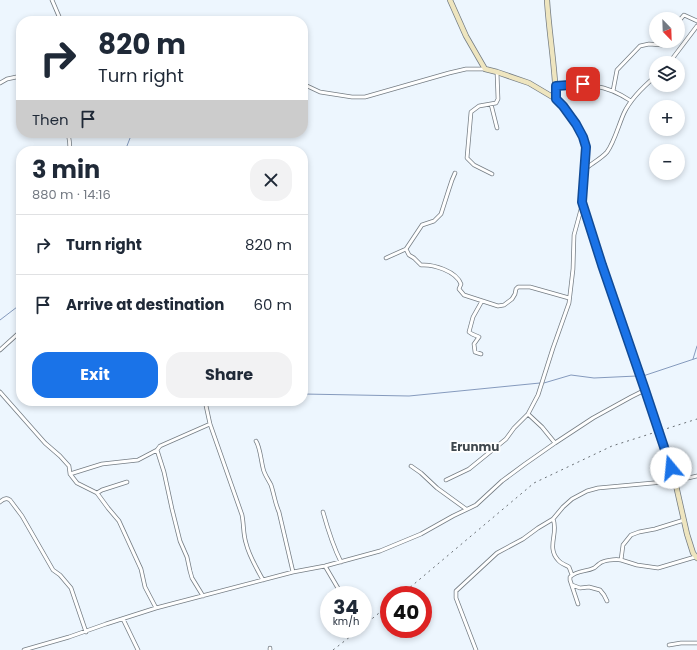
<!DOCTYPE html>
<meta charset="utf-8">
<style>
:root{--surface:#fff;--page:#f2f2f3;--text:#1f2937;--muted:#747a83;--line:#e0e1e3;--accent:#1a73e8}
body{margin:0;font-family:Poppins,sans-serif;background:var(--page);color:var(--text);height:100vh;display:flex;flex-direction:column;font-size:15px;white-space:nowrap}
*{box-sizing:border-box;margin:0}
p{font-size:13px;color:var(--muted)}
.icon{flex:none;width:22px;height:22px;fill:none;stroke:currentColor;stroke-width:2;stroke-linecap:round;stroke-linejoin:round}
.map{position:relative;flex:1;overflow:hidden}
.drawer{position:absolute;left:16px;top:146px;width:292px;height:260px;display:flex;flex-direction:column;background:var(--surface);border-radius:16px;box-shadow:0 2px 6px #0003}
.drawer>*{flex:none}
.hud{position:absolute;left:16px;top:16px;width:292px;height:122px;border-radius:16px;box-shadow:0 2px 6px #0003;background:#fff;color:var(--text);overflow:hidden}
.needle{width:26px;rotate:157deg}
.tools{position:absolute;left:649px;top:12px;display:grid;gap:8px}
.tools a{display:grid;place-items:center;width:36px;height:36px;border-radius:50%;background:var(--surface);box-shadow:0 2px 6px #0003;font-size:20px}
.speed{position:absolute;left:320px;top:586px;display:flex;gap:8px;font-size:20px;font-weight:700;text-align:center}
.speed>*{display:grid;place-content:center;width:52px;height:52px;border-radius:50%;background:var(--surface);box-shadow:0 2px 6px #0003;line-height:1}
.speed small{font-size:10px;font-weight:400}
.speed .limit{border:6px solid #d22;background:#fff;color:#111}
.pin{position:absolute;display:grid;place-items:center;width:34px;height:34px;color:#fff;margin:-17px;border-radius:8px;box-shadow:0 2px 6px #0006}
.me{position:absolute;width:44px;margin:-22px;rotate:343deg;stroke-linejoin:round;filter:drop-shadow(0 0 3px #0008)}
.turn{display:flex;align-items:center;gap:14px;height:84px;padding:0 16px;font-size:18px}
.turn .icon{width:52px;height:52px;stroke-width:2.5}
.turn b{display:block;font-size:28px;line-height:34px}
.then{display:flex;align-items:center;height:38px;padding:0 16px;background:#0003;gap:8px;font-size:15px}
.round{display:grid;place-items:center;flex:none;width:42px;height:42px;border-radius:16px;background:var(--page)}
.overview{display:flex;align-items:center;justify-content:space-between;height:68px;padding:0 16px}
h1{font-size:24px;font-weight:700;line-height:30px}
.action{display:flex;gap:8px;margin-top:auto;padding:8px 16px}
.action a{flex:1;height:46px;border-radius:16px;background:var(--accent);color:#fff;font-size:16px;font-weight:700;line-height:46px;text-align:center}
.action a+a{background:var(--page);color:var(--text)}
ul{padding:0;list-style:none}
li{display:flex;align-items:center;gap:12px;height:60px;padding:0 16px;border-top:1px solid var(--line)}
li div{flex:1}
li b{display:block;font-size:15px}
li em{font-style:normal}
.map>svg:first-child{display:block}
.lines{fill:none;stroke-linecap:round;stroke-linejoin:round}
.stream{stroke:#859abd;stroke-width:1}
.street-casing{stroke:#757d84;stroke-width:4.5}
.secondary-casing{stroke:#757d84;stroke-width:6}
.street{stroke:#fff;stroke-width:3}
.secondary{stroke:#eee5bf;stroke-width:4.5}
.rail{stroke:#6a7075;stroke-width:1;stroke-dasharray:2 4;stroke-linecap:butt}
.route-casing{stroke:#114b97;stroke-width:10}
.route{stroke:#1a73e8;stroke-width:7}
.labels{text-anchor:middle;stroke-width:3.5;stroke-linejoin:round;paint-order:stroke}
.quarter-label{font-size:12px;font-weight:bold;fill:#40484e;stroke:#fff}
</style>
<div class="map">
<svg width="697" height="650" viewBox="0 0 697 650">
<rect width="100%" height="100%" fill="#edf6fe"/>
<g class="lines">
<path class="stream" d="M125 151 132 133
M0 320 21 304
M693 359 697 346
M643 376 697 358
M544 383 571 375 594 378 637 376
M303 394 409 396 540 383"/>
<g class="street-casing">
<path id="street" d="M52 0 61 21
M678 22 684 15 697 21
M669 63 697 26
M0 83 7 79 21 76
M303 84 320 92 352 97H365L449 73 466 69H485
M556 86C586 84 604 83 631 101
M613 91 617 70 640 46 649 44 662 45 665 41
M491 104 497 128
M68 133C69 139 71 145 69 151
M585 169C591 164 602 158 607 152 614 143 619 124 624 113 631 98 644 86 656 76
M455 173 452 180 449 189 441 214 434 221 422 225 406 249 409 255 414 258 421 265C433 264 456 271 461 284L459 289 464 295 498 306 504 305 512 299 515 294 516 289 518 287H530L569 298
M492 174 474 165 467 158 471 112 479 106 496 103 498 99 497 72
M386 258 406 249
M0 350 21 331
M481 354 475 352 474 344 479 337 472 334 469 332 473 317 482 301
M0 392 45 443 60 456 69 466 70 474 77 483 97 493 108 508 119 521 141 569 145 587 156 608
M205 401 210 424 242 515C244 525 243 534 246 543 249 556 257 569 263 580
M528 414 542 427 555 443
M256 441C260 447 261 460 263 468 264 474 268 479 271 485 274 494 275 503 279 512L293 572
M157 450 164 472 172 509 180 541 187 557 190 571 192 578 203 596
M411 466 421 473 437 488 466 509
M70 474 102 464 138 460 157 450 160 446 210 424
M446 480 469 469 506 439 514 428 528 414 538 395 553 348 569 303 573 269 574 235 583 202
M97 493 102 490 127 482
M0 502C3 499 6 497 10 500L22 516 53 570 60 575 71 588 86 632
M323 512C328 530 333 546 341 562
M553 519C559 532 546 547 558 560 561 564 566 565 569 567L572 575
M621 560 637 565 658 568 695 557
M325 566 342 595
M572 585 580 588 589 587 600 590 604 595 607 601
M578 604 570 580V577C577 570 586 572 594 568 596 567 597 565 599 564 603 560 616 559 621 560L623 545 631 535 639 532 655 529 684 520
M123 619 138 650
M669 645 681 643H697
M270 648V650
M24 650 69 637 106 624 156 608 293 572 325 566 380 551 421 534 453 516 476 505 502 481 525 464 555 443 593 418 631 397 645 390
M476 650 456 598V591L497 553 523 539 538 528 553 519 563 507 572 499 587 491 598 488 675 481 697 476"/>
</g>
<g class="secondary-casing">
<path id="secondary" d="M450 0 466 36 485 69 497 72 529 83 556 99 563 106 576 124 583 137 586 147 583 202 602 265 663 442 675 481 687 534 693 553 697 558
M547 0C549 33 555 66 556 99"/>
</g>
<use href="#street" class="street"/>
<use href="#secondary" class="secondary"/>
<path class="rail" d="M401 595 534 483 612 446 697 419
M363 626 389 605
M333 650 360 629"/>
</g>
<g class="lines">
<g class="route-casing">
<path id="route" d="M583 84 556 86V99L563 106 576 124 583 137 586 147 582 202 602 265 645 390 671 468"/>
</g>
<use href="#route" class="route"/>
</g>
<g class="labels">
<g class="quarter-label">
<text x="475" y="451">Erunmu</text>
</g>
</g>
</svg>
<div class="tools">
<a><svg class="needle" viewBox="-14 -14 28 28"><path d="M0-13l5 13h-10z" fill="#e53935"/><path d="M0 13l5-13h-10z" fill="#747a83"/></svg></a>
<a><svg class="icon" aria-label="layers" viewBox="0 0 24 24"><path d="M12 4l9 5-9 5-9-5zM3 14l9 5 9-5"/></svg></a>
<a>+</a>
<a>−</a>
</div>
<div class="speed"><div>34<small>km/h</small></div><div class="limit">40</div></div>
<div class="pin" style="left:583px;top:84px;background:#d93025"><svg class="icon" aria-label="arrive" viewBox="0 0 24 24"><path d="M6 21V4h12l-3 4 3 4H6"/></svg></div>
<svg class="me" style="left:671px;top:468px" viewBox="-20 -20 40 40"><circle r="19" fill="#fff"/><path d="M0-13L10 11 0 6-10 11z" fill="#1a73e8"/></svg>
<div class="hud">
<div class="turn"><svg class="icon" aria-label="right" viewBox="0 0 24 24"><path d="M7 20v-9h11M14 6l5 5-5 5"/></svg><div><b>820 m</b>Turn right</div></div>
<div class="then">Then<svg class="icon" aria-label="arrive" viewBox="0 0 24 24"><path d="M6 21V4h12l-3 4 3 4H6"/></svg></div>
</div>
<section class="drawer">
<div class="overview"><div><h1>3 min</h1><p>880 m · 14:16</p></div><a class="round"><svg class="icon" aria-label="close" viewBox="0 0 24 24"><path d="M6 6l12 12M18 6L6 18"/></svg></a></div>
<ul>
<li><svg class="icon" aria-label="right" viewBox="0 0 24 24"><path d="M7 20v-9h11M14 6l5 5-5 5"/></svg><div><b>Turn right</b></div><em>820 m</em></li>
<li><svg class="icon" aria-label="arrive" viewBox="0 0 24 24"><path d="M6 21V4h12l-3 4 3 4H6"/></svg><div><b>Arrive at destination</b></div><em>60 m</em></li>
</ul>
<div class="action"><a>Exit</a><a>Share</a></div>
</section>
</div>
